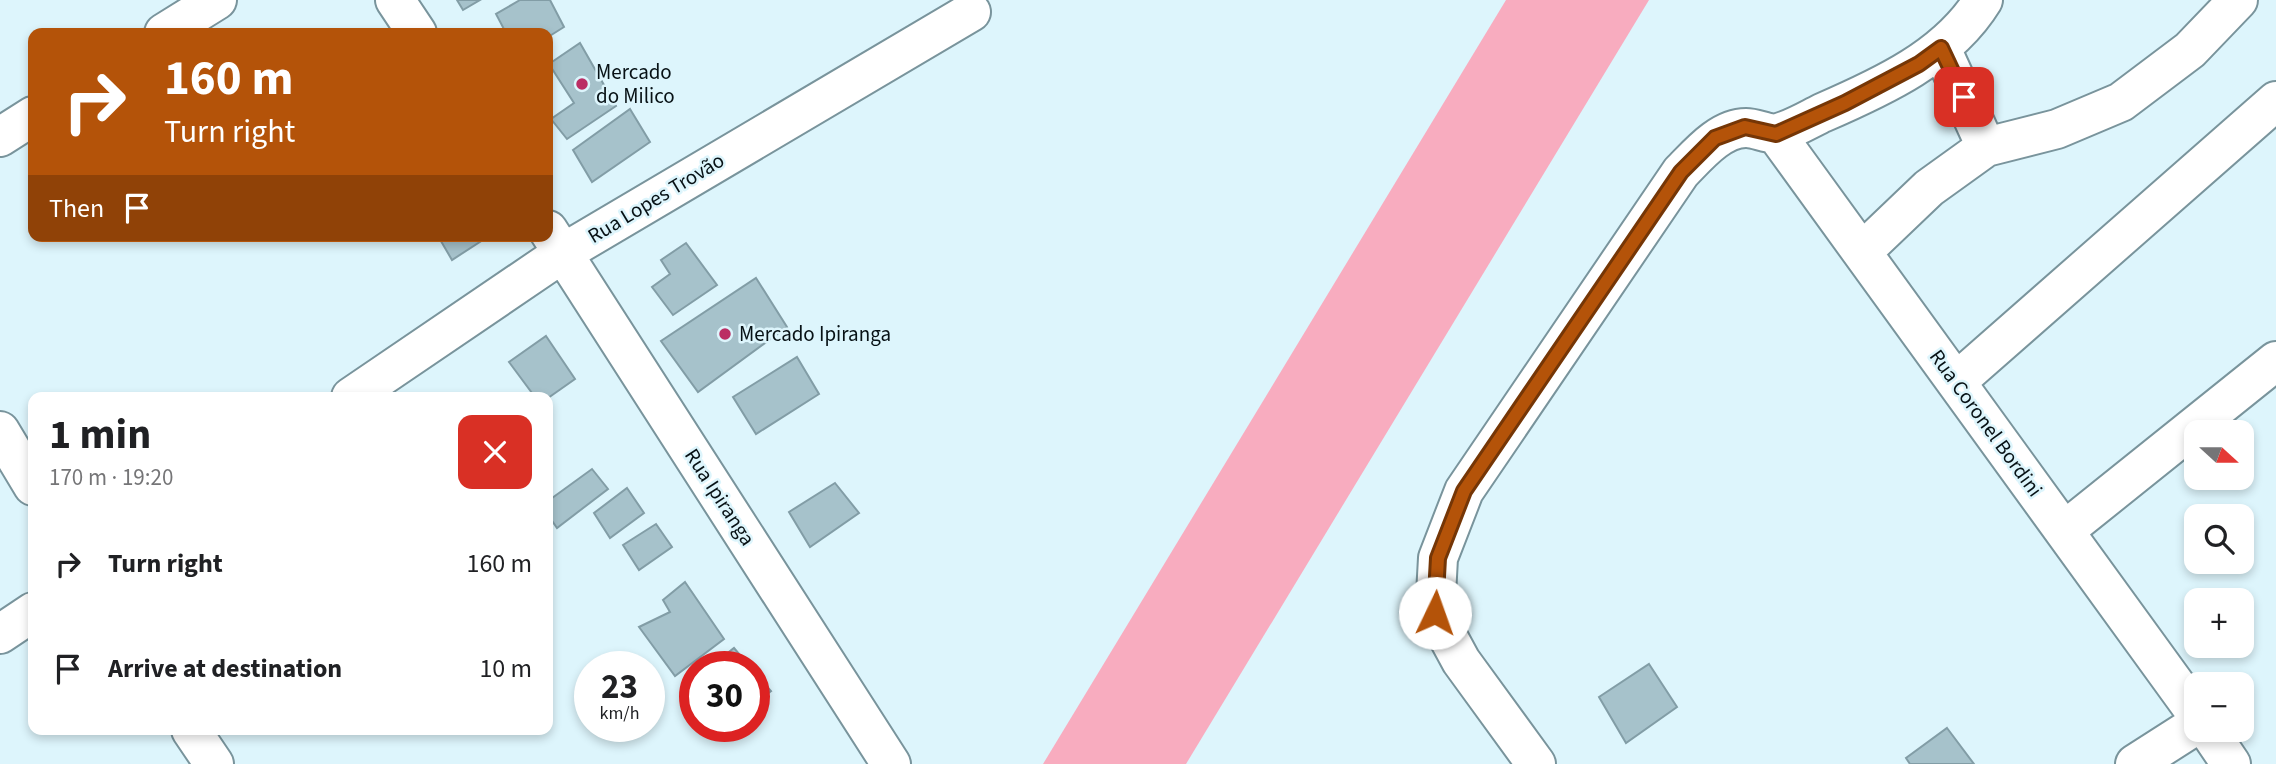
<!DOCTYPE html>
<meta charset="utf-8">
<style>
:root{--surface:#fff;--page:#f2f2f2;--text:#202124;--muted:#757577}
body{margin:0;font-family:"Source Sans 3",sans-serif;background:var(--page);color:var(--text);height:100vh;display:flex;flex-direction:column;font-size:26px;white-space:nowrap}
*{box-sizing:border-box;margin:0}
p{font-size:23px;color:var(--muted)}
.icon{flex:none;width:38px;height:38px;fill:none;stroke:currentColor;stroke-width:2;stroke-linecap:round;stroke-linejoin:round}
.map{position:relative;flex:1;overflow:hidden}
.panel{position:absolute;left:28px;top:392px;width:525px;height:343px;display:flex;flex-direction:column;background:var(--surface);border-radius:14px;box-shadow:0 4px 10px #0003}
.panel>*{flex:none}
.top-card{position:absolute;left:28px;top:28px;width:525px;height:214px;border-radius:14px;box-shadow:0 4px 10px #0003;background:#b45309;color:#fff;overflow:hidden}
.needle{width:46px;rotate:111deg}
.buttons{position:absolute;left:2184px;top:420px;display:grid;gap:14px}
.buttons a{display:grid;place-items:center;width:70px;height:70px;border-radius:14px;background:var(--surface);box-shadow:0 4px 10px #0003;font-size:35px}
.speed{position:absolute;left:574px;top:651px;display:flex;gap:14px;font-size:35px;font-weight:700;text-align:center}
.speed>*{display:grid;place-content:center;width:91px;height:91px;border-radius:50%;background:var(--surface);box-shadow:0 4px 10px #0003;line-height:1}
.speed small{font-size:18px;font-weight:400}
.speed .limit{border:10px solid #d22;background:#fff;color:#111}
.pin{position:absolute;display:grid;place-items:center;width:60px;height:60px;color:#fff;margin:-30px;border-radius:14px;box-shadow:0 4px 10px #0006}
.me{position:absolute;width:77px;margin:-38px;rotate:3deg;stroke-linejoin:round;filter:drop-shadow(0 0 5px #0008)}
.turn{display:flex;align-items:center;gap:24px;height:147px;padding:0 21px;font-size:32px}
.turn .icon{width:91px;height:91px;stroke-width:2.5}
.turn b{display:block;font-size:49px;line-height:60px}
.then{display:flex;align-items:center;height:66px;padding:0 21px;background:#0003;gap:14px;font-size:26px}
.round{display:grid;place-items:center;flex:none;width:74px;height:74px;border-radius:14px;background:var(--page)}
.summary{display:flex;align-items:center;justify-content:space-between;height:119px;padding:0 21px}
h1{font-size:42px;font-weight:700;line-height:52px}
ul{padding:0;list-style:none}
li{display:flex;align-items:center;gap:21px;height:105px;padding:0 21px}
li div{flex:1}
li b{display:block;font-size:26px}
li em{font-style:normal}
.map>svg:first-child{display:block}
.green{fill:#f8acbf}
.building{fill:#a6c2cb;stroke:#829da6;stroke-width:2}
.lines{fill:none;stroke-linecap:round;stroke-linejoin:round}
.minor-casing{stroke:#79949c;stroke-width:42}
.minor{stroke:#fff;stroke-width:38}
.route-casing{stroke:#753606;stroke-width:18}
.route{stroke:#b45309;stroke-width:12}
.poi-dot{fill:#bb2e64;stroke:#ddf5fc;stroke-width:2.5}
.labels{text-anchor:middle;stroke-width:5;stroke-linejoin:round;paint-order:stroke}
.poi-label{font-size:21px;fill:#071115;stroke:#ddf5fc;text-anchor:start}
.street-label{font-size:21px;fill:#071115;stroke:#ddf5fc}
</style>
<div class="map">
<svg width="2276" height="764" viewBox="0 0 2276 764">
<rect width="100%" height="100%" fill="#ddf5fc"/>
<path class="green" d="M1506 0H1649L1186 764H1043Z"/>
<path class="building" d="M457 0H480L463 10Z
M520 0H550L564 27 548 37V33H506L496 14Z
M580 43 616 106 567 139 551 119 574 103 549 64Z
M630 109 650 142 592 182 573 150Z
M438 236H489L452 260Z
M686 243 717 285 673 315 652 287 670 274 661 260Z
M756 278 787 327 698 392 661 341Z
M546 336 575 379 548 398 535 397 509 362Z
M797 357 819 394 756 434 733 397Z
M592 469 608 489 557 528 548 515V501Z
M835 483 859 513 810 547 789 512Z
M627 488 644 513 610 538 594 513Z
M656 524 672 547 639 570 623 545Z
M685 582 724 639 675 676 639 627 670 612 663 600Z
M734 648 750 667H710Z
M1649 664 1677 707 1626 743 1599 697Z
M754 672 771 691 754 704Z
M695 678V692L688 684Z
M1947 728 1974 764H1910L1906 758Z"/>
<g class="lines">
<g class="minor-casing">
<path id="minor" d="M395 0 417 33
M164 33 217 0
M1941 48 1986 147
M1776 134 2196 713
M0 137 33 116
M548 230 891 764
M1862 252 1929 188 1986 147 2057 129 2121 102 2190 50 2238 0
M1956 382 2276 101
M351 397 563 253 971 12
M0 431 33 486
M2064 531 2276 361
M0 634 33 612
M191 730 214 764
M2208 730 2231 764
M1536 764 1461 661 1435 613 1438 558 1464 491 1681 172C1698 155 1720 128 1746 128 1757 128 1768 135 1778 133 1793 129 1808 120 1822 113 1882 87 1948 57 1983 0
M2135 764 2196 725"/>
</g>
<use href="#minor" class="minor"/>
</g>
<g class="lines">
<g class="route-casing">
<path id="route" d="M1435 613 1438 558 1464 491 1681 172 1715 138 1745 127 1776 134 1845 103 1919 64 1941 48 1964 97"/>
</g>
<use href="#route" class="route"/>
</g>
<g class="poi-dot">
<circle cx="582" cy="84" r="7"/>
<circle cx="725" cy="334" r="7"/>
</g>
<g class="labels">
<g class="poi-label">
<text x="596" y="79">Mercado<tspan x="596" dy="24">do Milico</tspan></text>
<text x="739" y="341">Mercado Ipiranga</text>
</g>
<g class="street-label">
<text transform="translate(656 198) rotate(-31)" y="7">Rua Lopes Trovão</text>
<text transform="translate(1986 423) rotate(54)" y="7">Rua Coronel Bordini</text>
<text transform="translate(720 497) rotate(57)" y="7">Rua Ipiranga</text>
</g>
</g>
</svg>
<div class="buttons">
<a><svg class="needle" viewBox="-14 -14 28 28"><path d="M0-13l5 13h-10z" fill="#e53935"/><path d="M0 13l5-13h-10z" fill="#757577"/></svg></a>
<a><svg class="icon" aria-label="search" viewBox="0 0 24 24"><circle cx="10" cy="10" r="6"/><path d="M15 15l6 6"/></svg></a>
<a>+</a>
<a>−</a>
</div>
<div class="speed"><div>23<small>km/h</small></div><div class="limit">30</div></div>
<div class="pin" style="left:1964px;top:97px;background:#d93025"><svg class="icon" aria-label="arrive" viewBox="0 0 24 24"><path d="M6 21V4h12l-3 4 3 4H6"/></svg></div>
<svg class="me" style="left:1435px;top:613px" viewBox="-20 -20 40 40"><circle r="19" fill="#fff"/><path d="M0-13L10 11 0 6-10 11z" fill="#b45309"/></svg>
<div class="top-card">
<div class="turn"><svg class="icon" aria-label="right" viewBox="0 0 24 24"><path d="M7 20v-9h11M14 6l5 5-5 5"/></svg><div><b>160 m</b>Turn right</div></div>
<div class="then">Then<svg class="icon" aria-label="arrive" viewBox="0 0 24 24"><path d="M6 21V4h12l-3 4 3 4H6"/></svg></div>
</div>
<section class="panel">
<div class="summary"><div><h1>1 min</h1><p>170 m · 19:20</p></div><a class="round" style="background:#d93025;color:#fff"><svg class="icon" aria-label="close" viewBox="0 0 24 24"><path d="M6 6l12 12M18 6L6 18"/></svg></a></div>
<ul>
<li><svg class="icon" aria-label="right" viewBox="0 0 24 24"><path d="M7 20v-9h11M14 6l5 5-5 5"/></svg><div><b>Turn right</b></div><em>160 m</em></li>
<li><svg class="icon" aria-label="arrive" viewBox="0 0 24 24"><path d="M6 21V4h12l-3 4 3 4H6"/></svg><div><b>Arrive at destination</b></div><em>10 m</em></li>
</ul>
</section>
</div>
